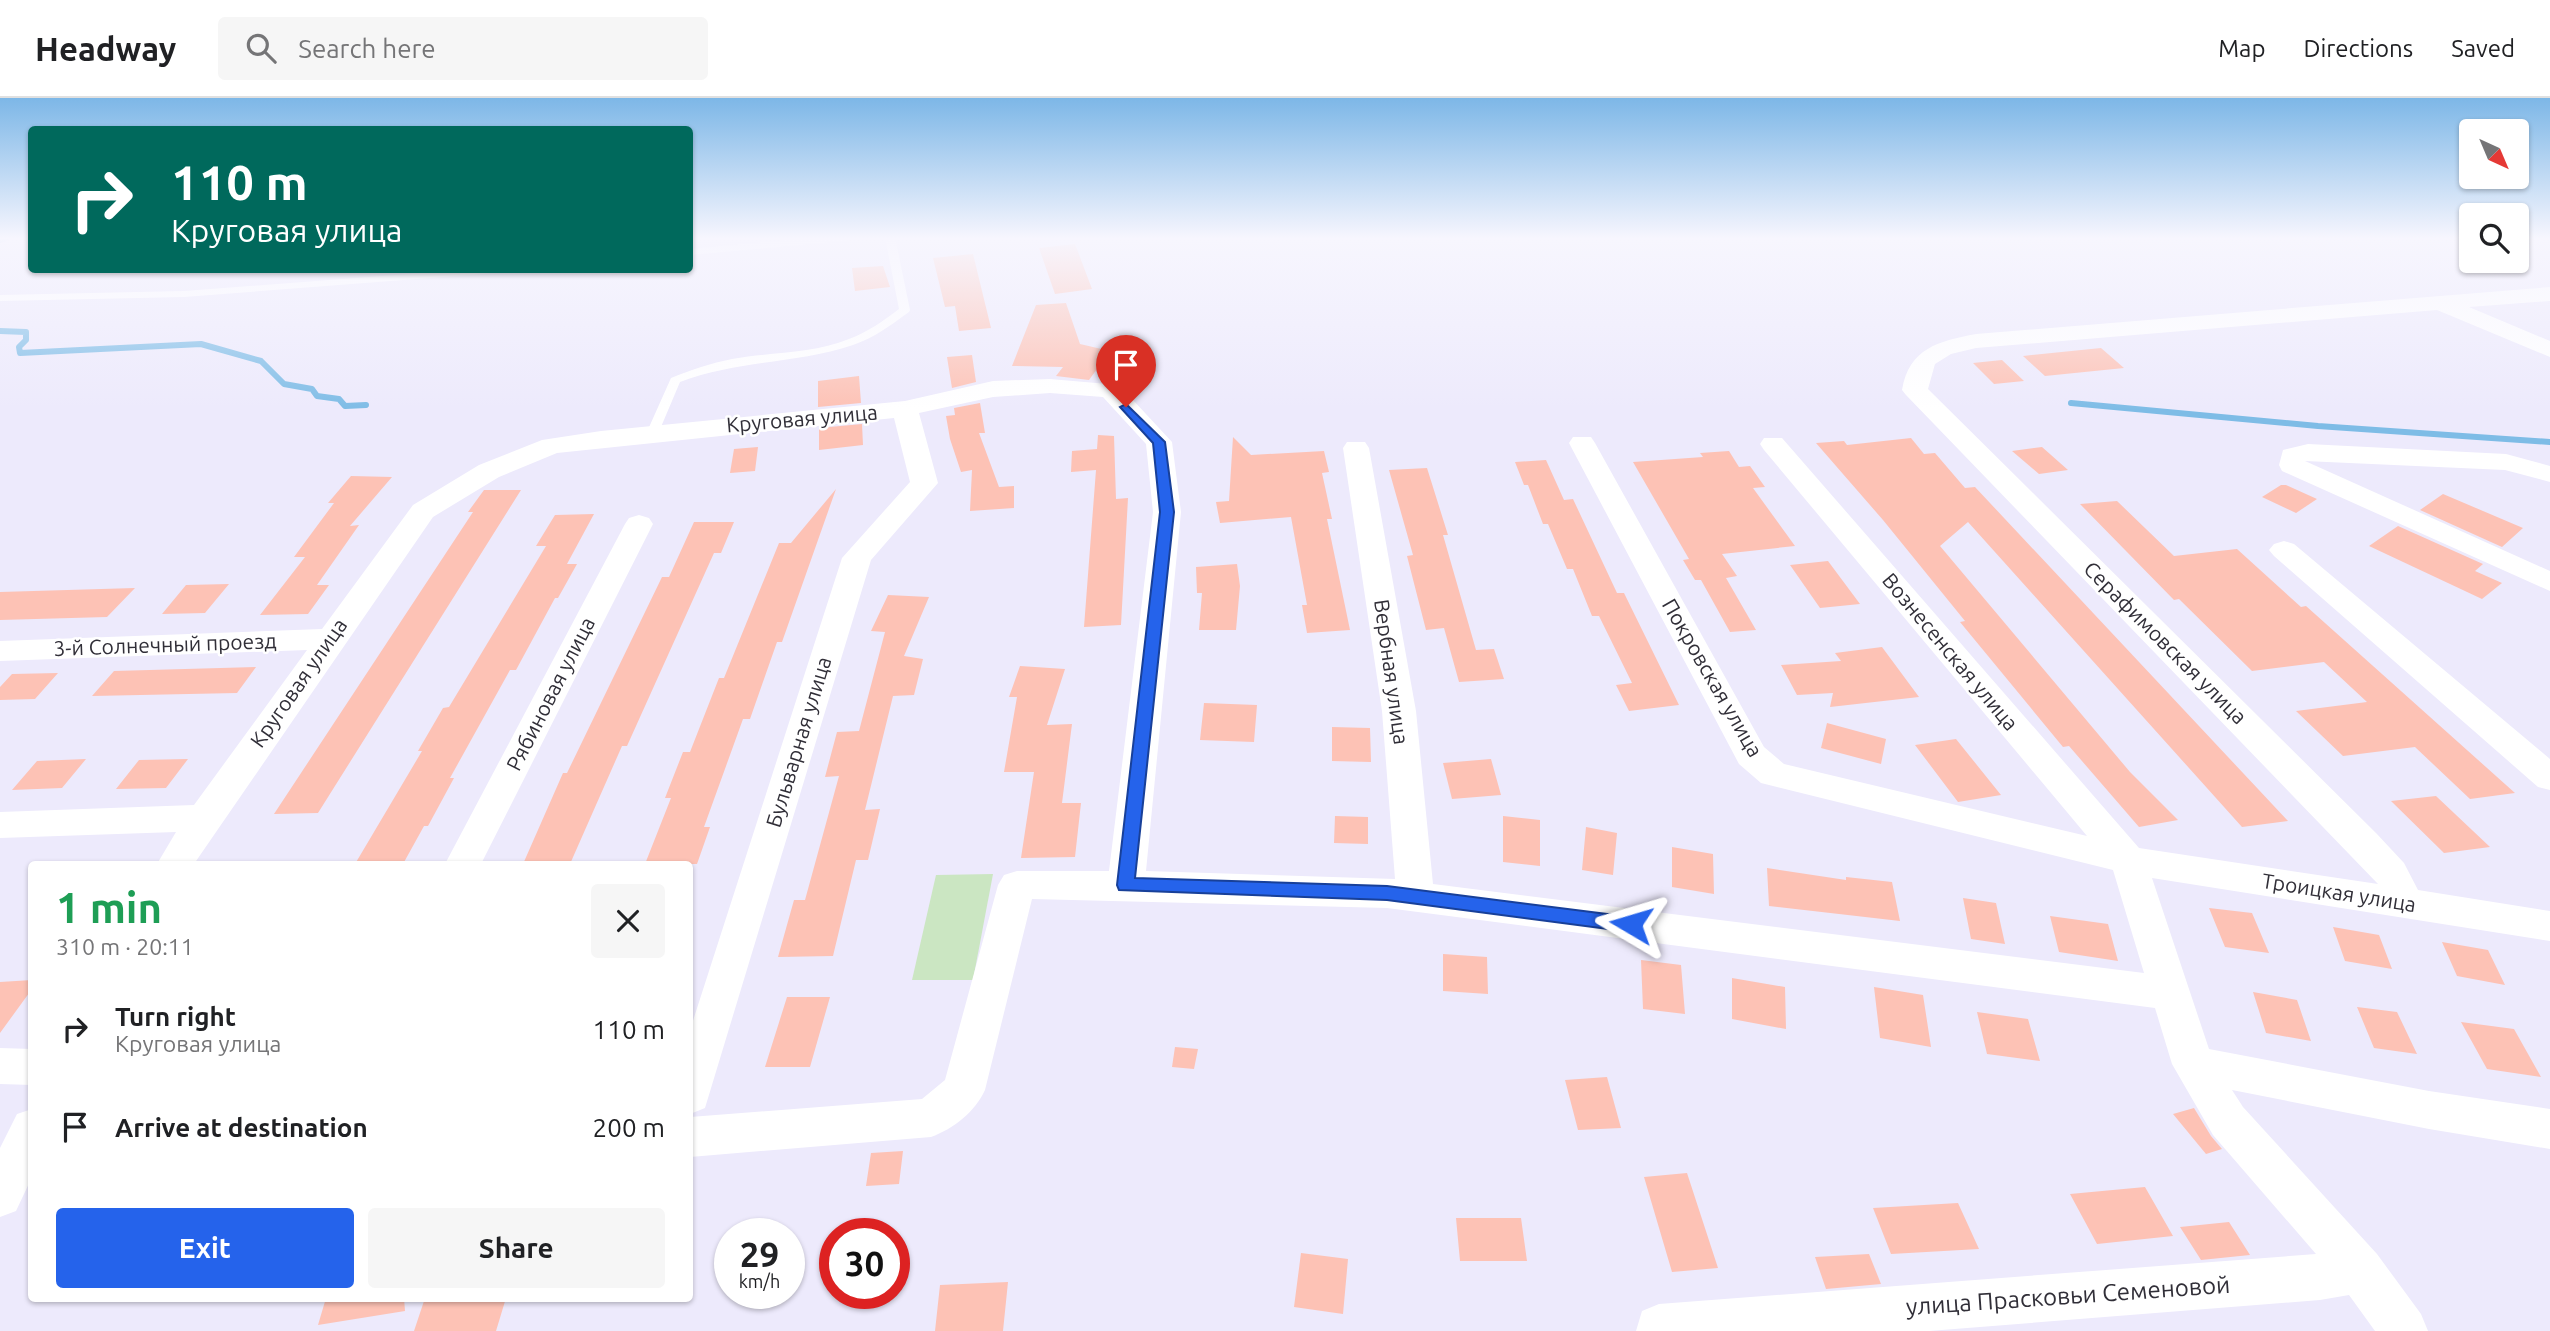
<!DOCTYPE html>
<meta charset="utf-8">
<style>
:root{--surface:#fff;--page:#f6f6f6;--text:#202124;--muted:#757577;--line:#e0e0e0;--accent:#2563eb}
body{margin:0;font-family:Ubuntu,sans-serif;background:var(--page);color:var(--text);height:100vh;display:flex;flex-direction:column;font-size:26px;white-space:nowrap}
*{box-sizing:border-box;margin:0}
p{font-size:23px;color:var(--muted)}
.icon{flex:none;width:38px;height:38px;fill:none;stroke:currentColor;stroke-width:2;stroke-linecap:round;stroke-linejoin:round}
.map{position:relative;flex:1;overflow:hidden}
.details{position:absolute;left:28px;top:763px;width:665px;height:441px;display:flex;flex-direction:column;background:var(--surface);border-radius:7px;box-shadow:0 2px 5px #0004}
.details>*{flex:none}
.guide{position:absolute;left:28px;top:28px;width:665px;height:147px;border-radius:7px;box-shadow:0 2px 5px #0004;background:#00695c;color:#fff;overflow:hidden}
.needle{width:46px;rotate:136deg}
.fabs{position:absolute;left:2459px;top:21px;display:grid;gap:14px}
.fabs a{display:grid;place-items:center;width:70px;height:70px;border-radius:7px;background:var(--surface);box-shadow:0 2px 5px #0004;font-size:35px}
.speed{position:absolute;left:714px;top:1120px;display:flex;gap:14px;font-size:35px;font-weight:700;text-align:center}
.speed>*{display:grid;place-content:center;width:91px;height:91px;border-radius:50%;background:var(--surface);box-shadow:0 2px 5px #0004;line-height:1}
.speed small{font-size:18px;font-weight:400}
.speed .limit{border:10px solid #d22;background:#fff;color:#111}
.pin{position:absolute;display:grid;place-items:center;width:60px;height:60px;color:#fff;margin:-72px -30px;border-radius:50% 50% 50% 0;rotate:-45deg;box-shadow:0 0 7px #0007}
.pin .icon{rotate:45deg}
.me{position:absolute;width:77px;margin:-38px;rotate:277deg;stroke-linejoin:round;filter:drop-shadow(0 0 5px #0008)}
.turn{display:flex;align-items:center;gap:24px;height:147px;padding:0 28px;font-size:32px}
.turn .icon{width:91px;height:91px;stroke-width:2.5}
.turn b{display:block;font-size:49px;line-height:60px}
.round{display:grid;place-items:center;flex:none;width:74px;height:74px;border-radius:7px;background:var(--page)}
.summary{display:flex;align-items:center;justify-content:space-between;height:119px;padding:0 28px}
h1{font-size:42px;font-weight:700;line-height:52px;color:#1e9e55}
.button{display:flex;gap:14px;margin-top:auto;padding:14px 28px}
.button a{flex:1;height:80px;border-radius:7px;background:var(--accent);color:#fff;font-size:28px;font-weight:700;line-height:80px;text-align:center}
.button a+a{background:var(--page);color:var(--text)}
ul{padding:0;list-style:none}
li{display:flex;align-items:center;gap:21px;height:98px;padding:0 28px}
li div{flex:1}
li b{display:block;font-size:26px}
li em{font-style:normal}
header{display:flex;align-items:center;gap:42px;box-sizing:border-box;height:98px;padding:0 35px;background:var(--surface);border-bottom:2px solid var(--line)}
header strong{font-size:33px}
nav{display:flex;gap:38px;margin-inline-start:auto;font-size:24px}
.search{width:490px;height:63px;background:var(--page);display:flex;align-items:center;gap:18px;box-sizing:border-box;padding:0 24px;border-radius:7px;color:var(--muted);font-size:26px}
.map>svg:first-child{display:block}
.green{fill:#cbe6c2}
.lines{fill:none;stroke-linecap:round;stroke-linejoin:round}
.stream{stroke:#7ebce6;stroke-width:6}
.building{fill:#fdc2b5}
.lane{fill:#fff;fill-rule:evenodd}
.street{fill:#fff;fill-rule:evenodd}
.route{fill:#2563eb;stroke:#184099;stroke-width:2}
.labels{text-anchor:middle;stroke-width:5;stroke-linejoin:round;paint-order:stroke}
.street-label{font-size:21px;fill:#312f38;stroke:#fff}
.near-street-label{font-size:24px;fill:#312f38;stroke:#fff}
</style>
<header>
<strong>Headway</strong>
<div class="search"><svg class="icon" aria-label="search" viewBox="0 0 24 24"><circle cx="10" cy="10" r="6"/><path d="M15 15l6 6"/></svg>Search here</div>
<nav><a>Map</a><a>Directions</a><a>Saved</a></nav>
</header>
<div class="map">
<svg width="2550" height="1233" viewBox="0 0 2550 1233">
<rect width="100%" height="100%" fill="#edeafc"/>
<path class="green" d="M993 776 973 882H912L936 777Z"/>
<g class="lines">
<path class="stream" d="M0 142 8 139
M0 233 26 234V242L19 249 20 255 201 246 261 263 284 286 312 291 317 298 339 301 345 308 366 307
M2071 305 2318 328 2550 344"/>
</g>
<path class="building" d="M1075 146 1092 191 1055 196 1039 150Z
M973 156 991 230 959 233 955 208 945 209 933 160Z
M883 168 890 189 855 193 852 170Z
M1066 205 1080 246 1110 253 1089 282 1056 278 1063 269 1012 268 1036 207Z
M2101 250 2124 270 2045 278 2023 258Z
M972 257 976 284 952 290 947 259Z
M2002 262 2024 283 1994 286 1973 265Z
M859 278 861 305 818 309V283Z
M980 305 985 335H979L999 389 1014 388V410L970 413 972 372 961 374 950 341 946 318 955 317 954 310Z
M862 326 863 347 819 352V330Z
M1098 337 1114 338 1116 401 1128 400 1121 527 1084 529 1096 372 1071 374 1072 353 1097 351Z
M1233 339 1251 357 1324 353 1329 374 1322 375 1332 421H1327L1350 532 1307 535 1302 507H1307L1291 419 1220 425 1216 404 1229 403Z
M1911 340 1924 356 1935 355 1965 390 1975 389 2288 723 2242 729 1968 424 1940 448 2130 674 2178 722 2139 729 2069 648 2063 649 1960 524 1965 523 1883 422 1816 345 1844 343 1847 347Z
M758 349 755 373 730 375 734 351Z
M2042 349 2068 372 2039 376 2012 353Z
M1729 353 1739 369 1750 368 1765 389 1753 390 1795 448 1722 456 1737 478 1726 480 1756 532 1730 534 1701 482H1695L1683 462 1689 461 1633 364 1703 359 1700 355Z
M1546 362 1564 402 1573 401 1617 495H1624L1679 607 1629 613 1616 587 1632 585 1599 518H1592L1573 471H1567L1548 426H1543L1528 387H1524L1515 364Z
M1427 370 1448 437H1443L1476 552 1494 551 1504 581 1459 584 1444 530 1426 532 1407 458 1413 457 1389 372Z
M351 378 392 379 350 428 359 427 317 487H329L308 516 260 517 305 459H294L334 405H328Z
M2281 387H2286L2317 401 2296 415 2262 399Z
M836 391 782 544H777L750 621H743L704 729H710L697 766H645L671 700H665L683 654H690L719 580H724L779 445H791Z
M484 392H521L318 715 274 716 473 414H468Z
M2443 396 2523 430 2502 449 2420 412Z
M2117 403 2174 458 2237 451 2301 509 2306 508 2515 695 2470 701 2415 649 2343 658 2296 613 2367 604 2324 564 2252 573 2179 501 2174 502 2080 406Z
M594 416 567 466H577L558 500H555L516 572H510L450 680H454L428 728H424L403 766H355L422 653H418L443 610 449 609 546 448H536L555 417Z
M694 424H734L721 455H714L627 648H622L570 766H523L563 675H567L662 479H669Z
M2398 428 2483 466 2475 473 2502 485 2482 501 2369 448Z
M1828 463 1860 506 1820 510 1790 467Z
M1237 466 1240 488 1236 532H1199L1202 495H1197L1196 469Z
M229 486 205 515 162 516 186 487Z
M135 490 107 519 0 522V494Z
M888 497 929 499 904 558 923 561 914 597 893 598 865 712 880 711 868 762H856L833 858 778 859 794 802H805L839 678 825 679 837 634 859 633 885 534 871 533Z
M1882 549 1919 599 1830 609 1833 595 1797 597 1781 567 1841 563 1835 555Z
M1020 568 1065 571 1047 627 1072 626 1062 705H1081L1075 759 1021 760 1034 674H1004L1017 599H1009Z
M256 569 237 595 92 598 114 573Z
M58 575 35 601 0 602V589L12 576Z
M1204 605 1257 607 1254 644 1200 642Z
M1827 625 1886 641 1881 666 1821 650Z
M1332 629 1370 630 1371 664 1332 663Z
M1956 641 2001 697 1958 704 1915 647Z
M86 661 62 690 12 692 37 663Z
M188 661 166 690 116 691 139 662Z
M1491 661 1501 697 1452 701 1443 665Z
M2436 698 2490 749 2444 755 2391 703Z
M1335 718 1368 719V746L1334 745Z
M1503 718 1540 722V768L1503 764Z
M1586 729 1617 735 1613 777 1582 772Z
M1672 749 1713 756 1714 796 1672 789Z
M1767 770 1846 782V779L1892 784 1900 823 1769 808Z
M1963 800 1996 805 2005 846 1971 841Z
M2209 810 2252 815 2269 855 2225 849Z
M2050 818 2108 826 2118 863 2059 854Z
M2333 829 2379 837 2392 871 2345 863Z
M2442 844 2488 852 2505 887 2457 878Z
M1443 856 1487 859 1488 896 1443 893Z
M1641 862 1681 867 1685 916 1643 911Z
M1732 880 1785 889 1786 931 1732 921Z
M32 882V891L0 935V884Z
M1874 889 1923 897 1931 949 1880 940Z
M2253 894 2297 902 2311 943 2266 935Z
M787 899H830L810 969H765Z
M2357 909 2397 914 2417 956 2374 950Z
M1977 914 2028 921 2040 963 1987 956Z
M2461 924 2514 931 2541 979 2487 971Z
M1175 949 1198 951 1194 971 1172 969Z
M1607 979 1621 1030 1578 1032 1565 982Z
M2194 1010 2211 1038 2222 1051 2206 1056 2173 1016Z
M903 1053 899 1086 866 1088 871 1055Z
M1687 1075 1718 1170 1672 1174 1644 1079Z
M2145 1089 2173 1138 2097 1146 2070 1096Z
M1958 1105 1979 1151 1891 1156 1873 1110Z
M1456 1120H1521L1527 1163H1460Z
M2229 1124 2250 1157 2201 1162 2180 1129Z
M1301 1155 1348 1161 1343 1216 1294 1209Z
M1869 1156 1881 1186 1826 1191 1815 1159Z
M1008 1184 1003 1233H935L940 1187Z
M326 1200H404L405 1213 318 1227Z
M425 1200H506L496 1233H414Z"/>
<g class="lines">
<path class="lane" d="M817 139H859L854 142 690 157V151Z
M885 139H895L910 212 909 214C891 227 874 240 853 247 796 266 738 262 680 284L658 336 656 339H648L646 336 671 280C691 272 711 265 732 261 771 254 812 256 849 241 868 234 883 223 899 211Z
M461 172H500L495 175 184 199 0 203V197L184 193Z"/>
<path class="street" d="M2550 189V203L2469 209 2550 243V259L2437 212 1976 250 1951 256 1935 266 1928 291 2376 735 2404 765 2418 792 2550 813V843L2152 780 2209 951 2429 993 2550 1011V1051L2429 1031 2232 992 2243 1009 2377 1156 2421 1216 2428 1233H2375L2349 1197 2320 1202 1929 1233H1636L1642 1213 1659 1206 2316 1156 2213 1037 2172 966 2155 910 1387 810 1032 801 985 992C975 1014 953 1031 931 1039L690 1059V1019L922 1001 945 982 998 787 1004 777 1017 773H1109L1153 414 1146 346 1103 299 1050 295 993 299 919 315 938 385 871 462 705 1010 690 1016V932L842 460 910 384 894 320 557 355 499 379 433 419 194 766H157L176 734 0 740V714L194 707 307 552 0 563V543L322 531 413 407 479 367 542 342 601 333 905 303 993 283 1050 281 1119 287 1172 344 1181 414 1146 773 1395 781 1382 613 1343 350 1347 344H1365L1369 350 1416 613 1433 786 2144 875 2113 772 1773 688 1761 685 1739 666 1569 345 1573 339H1591L1595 345 1764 649 1784 666 2087 738 1764 352 1760 346 1764 340H1782L2139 750 2378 786 1906 297 1902 292C1909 250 1939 243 1976 236Z
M2308 346 2506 356 2550 368V384L2505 372 2305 363 2550 473V493L2282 373 2279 367 2283 352Z
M639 417 649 420 653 426 481 766H445L625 426 629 420Z
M2284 443 2294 446 2550 661V692L2538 689 2274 458 2269 452 2274 446Z
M0 950 32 951V987L0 986Z
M32 1011V1079L16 1113 0 1119V1050L17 1016Z"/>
</g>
<linearGradient id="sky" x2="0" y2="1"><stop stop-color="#7db7e7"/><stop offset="0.45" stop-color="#f7f6fe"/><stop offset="1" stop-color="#f7f6fe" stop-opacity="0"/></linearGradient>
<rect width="2550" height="312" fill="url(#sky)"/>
<path class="route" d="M1126 306 1165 344 1174 414 1135 780 1387 788 1631 819 1638 821 1640 826 1638 832 1631 834 1387 802 1119 792 1117 787 1160 414 1153 345 1120 309Z"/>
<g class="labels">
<g class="street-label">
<text transform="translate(802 321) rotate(-5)" y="7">Круговая улица</text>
<text transform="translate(2165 545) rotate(45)" y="7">Серафимовская улица</text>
<text transform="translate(165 547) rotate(-2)" y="7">3-й Солнечный проезд</text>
<text transform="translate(1950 554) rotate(50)" y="7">Вознесенская улица</text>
<text transform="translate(1391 574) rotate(82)" y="7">Вербная улица</text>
<text transform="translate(1712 580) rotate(60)" y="7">Покровская улица</text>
<text transform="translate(299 585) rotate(-55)" y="7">Круговая улица</text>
<text transform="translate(551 596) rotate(-63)" y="7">Рябиновая улица</text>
<text transform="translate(799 644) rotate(-73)" y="7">Бульварная улица</text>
<text transform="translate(2339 795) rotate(9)" y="7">Троицкая улица</text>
</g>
<g class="near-street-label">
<text transform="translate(2068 1198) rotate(-4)" y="8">улица Прасковьи Семеновой</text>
</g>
</g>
</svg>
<div class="fabs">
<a><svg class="needle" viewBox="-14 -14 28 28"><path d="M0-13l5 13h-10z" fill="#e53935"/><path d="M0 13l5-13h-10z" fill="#757577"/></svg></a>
<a><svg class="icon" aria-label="search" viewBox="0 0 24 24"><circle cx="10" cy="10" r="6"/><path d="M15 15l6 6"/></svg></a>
</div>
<div class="speed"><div>29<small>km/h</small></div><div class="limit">30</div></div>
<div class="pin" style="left:1126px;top:309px;background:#d93025"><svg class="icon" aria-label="arrive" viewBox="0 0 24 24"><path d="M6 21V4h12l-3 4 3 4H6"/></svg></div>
<svg class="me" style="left:1631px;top:826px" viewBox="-20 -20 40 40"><path d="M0-17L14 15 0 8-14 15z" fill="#2563eb" stroke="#fff" stroke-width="4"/></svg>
<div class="guide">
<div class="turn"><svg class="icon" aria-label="right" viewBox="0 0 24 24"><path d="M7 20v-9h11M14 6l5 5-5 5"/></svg><div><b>110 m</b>Круговая улица</div></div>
</div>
<section class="details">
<div class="summary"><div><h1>1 min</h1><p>310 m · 20:11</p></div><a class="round"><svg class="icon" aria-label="close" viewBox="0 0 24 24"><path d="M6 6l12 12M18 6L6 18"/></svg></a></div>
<ul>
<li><svg class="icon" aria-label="right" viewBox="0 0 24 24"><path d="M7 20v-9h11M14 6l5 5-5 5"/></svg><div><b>Turn right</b><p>Круговая улица</p></div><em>110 m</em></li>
<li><svg class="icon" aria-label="arrive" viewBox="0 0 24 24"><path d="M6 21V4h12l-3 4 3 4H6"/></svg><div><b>Arrive at destination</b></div><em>200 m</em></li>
</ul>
<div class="button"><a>Exit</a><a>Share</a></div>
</section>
</div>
